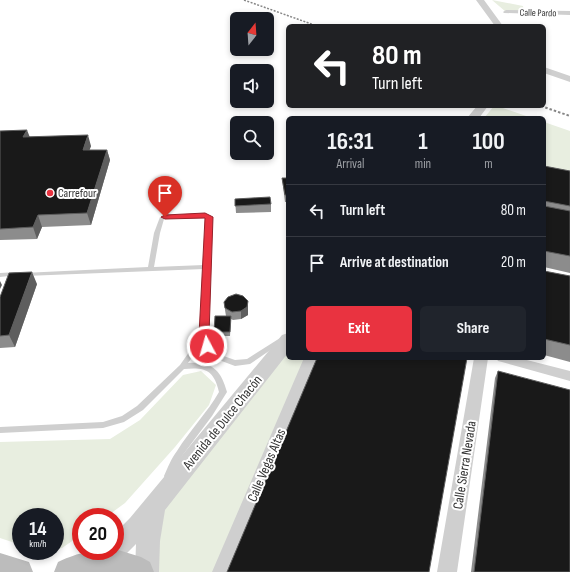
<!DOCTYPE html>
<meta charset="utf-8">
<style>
:root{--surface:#171b24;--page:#20242c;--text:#f1f3f6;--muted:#9ea1a6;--line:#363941;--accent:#e93340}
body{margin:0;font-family:"Sofia Sans Condensed",sans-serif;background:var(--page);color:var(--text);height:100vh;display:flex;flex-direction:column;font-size:15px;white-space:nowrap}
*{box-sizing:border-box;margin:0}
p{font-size:13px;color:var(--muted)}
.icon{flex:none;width:22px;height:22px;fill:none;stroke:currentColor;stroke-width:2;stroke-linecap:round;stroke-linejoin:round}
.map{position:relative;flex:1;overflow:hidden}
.details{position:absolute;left:286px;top:116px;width:260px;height:244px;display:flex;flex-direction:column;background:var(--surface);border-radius:6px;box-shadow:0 2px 6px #0003}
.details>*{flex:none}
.banner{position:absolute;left:286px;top:24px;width:260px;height:84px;border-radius:6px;box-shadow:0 2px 6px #0003;background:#202124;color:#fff;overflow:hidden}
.needle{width:26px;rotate:17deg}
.tools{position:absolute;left:230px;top:12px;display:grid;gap:8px}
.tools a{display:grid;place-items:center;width:44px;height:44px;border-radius:6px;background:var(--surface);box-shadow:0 2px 6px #0003;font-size:20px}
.speed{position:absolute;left:12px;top:508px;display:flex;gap:8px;font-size:20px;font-weight:700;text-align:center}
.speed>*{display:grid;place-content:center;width:52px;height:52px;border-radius:50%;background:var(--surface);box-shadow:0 2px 6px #0003;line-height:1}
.speed small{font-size:10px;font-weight:400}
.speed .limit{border:6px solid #d22;background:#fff;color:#111}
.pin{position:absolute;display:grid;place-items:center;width:34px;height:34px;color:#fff;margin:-41px -17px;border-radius:50% 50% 50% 0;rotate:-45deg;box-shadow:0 0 4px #0007}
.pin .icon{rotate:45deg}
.me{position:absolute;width:44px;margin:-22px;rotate:354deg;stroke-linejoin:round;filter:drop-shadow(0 0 3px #0008)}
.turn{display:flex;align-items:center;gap:14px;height:84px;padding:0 20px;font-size:18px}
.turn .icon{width:52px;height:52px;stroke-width:2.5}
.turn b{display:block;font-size:28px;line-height:34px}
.eta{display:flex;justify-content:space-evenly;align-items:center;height:68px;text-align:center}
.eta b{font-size:24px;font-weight:700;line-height:28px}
.primary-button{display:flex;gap:8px;margin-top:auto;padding:8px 20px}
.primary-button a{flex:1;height:46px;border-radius:6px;background:var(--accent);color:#fff;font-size:16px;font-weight:700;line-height:46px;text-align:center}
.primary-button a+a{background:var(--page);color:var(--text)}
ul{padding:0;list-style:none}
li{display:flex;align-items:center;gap:12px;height:52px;padding:0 20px;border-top:1px solid var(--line)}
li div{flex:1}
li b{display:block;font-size:15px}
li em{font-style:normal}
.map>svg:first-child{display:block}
.green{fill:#e8eee0}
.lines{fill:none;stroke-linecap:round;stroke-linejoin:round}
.service{fill:#cfcfcf;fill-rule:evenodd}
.pedestrian{fill:#cfcfcf;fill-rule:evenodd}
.minor{fill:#cfcfcf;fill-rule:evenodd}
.tertiary{fill:#cfcfcf;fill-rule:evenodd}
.secondary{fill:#bcbcbc;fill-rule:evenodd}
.rail-far1{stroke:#878787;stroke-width:1.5;stroke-dasharray:2 1.5;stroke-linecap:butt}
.rail{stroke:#878787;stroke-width:2;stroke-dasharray:2.5 2;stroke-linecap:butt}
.wall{fill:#8c8c8c}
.shaded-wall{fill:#5e5e5e}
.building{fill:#191919;stroke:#5e5e5e}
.route{fill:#e93340;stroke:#97212a}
.poi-dot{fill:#e93340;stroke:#fff;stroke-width:1.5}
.labels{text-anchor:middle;stroke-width:4;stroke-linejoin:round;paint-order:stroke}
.far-street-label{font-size:10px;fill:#323232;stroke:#fff}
.poi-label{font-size:12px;fill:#323232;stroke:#fff;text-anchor:start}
.near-street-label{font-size:14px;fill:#323232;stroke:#fff}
</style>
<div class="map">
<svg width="570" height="572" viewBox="0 0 570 572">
<rect width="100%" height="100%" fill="#fff"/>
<path class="green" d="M492 0 523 6 524 12H506Z
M494 106H497L532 118H484Z
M544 122 570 131V180L544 175Z
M288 340V358H311L222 572H147L149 526Z
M201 371 216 385 209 405 175 447 125 503 106 517H81V535L62 548 55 549V517H21V545L0 538V442L110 439 140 420 183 375Z"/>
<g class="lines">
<path class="service" d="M205 213 211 216 213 220 207 335 210 345 215 353 235 360 247 359 288 333V338L250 364 235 366 211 357 205 348 203 342 188 363C212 361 221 370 227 392L212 416 182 456 171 479 168 480 165 479 164 476C168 467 171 459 177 451 190 430 207 413 219 392 214 370 205 367 184 369L143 410 124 422 103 428 0 433V427L103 422 122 416 137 406 180 365 201 335 204 269 25 276 22 274 23 273 148 267 154 233 160 217ZM204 217 207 218V220L204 265 154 267 160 233 164 219Z
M16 272 19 274 18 275 0 277V273Z"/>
<path class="pedestrian" d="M496 358H519L570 371V381L502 362 498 361Z"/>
<path class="minor" d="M506 10 570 11V15L504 13 503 12Z
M304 358H318L232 572H212Z
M474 358H488L457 572H437Z"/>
<path class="tertiary" d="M476 0H484L503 26H495Z
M544 67 570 76V82L544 73Z
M477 106H488L479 118H467Z
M288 333V353L165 510 160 541 159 572H135L136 544 123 557 115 561 107 557 104 551H115V533L130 518 282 335Z"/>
<path class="secondary" d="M115 549 141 557 150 562 154 572H54L58 562C82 551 89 551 115 551Z
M0 553 29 562 33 572H0Z"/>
<path class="rail-far1" d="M244 0 317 26"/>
<path class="rail" d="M541 106 570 116"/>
</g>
<path class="wall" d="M0 131 30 137 91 146 89 150H107L110 160 91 225 42 227 37 239 0 240Z
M544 166 570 171V273L544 267Z
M282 178H288V202H285Z
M235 199 271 204V212L236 213Z
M544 271 570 276V362L544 355Z
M37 284 15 347 0 348V297Z
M248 301V315L241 319 233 320 231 319 230 336H214V332L226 316 225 310 224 302Z
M498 371 570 572H471L495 378Z"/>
<path class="shaded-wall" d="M27 130 31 140 23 137Z
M88 135 91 146 86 160 83 150Z
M107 150 110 160 91 225 87 213Z
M38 215 42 227 37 239 33 227Z
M32 272 37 284 15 347 9 335Z
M0 281 2 285 0 289Z
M248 301V315L241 319V311Z"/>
<path class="building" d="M27 130 23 137 88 135 83 150H107L87 213 38 215 33 227 0 229V131Z
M544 166 570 171V206L544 201Z
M282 178H288V195H285Z
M270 197 271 204 235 206V199Z
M544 206 570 211V256L544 251Z
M544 271 570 276V345L544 339Z
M32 272 9 335 0 336V297L9 273Z
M236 294 243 296 248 301 247 307 241 311 232 312 225 308 224 302 228 297Z
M215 316H231L230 332H214Z
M317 358H467L429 572H227Z
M498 371 570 390V572H474Z"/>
<path class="route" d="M205 213 213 217 209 335 212 346 207 350 202 346 199 335 205 218 165 219 161 217 165 215Z"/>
<circle class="poi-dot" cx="50" cy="193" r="4"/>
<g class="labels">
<g class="far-street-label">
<text transform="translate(538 12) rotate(1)" y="4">Calle Pardo</text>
</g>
<g class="poi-label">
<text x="58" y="197">Carrefour</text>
</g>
<g class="near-street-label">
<text transform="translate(222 422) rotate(-51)" y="5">Avenida de Dulce Chacón</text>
<text transform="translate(266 465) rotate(-67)" y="5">Calle Vegas Altas</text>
<text transform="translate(464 465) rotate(-81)" y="5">Calle Sierra Nevada</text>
</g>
</g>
</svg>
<div class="tools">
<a><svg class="needle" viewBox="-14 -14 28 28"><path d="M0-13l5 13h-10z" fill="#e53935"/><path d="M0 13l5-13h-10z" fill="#9ea1a6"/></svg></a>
<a><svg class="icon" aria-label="sound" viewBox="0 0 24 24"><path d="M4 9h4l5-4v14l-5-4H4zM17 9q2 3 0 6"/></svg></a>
<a><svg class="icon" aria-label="search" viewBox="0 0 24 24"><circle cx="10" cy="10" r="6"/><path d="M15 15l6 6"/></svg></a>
</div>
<div class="speed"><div>14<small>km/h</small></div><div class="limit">20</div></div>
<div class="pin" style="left:165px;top:217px;background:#d93025"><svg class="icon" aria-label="arrive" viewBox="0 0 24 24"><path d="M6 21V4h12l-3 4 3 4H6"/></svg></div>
<svg class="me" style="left:207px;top:346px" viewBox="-20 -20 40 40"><circle r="17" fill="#e93340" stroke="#fff" stroke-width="3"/><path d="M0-11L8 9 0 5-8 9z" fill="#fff"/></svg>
<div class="banner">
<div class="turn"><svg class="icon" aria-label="left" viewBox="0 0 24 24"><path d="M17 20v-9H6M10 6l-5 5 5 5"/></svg><div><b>80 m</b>Turn left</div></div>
</div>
<section class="details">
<div class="eta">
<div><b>16:31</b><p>Arrival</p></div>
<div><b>1</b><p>min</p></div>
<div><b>100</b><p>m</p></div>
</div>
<ul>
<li><svg class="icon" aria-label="left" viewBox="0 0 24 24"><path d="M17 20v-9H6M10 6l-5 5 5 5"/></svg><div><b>Turn left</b></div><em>80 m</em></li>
<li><svg class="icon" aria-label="arrive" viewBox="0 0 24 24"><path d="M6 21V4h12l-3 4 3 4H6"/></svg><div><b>Arrive at destination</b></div><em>20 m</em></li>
</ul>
<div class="primary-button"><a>Exit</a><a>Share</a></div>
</section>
</div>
